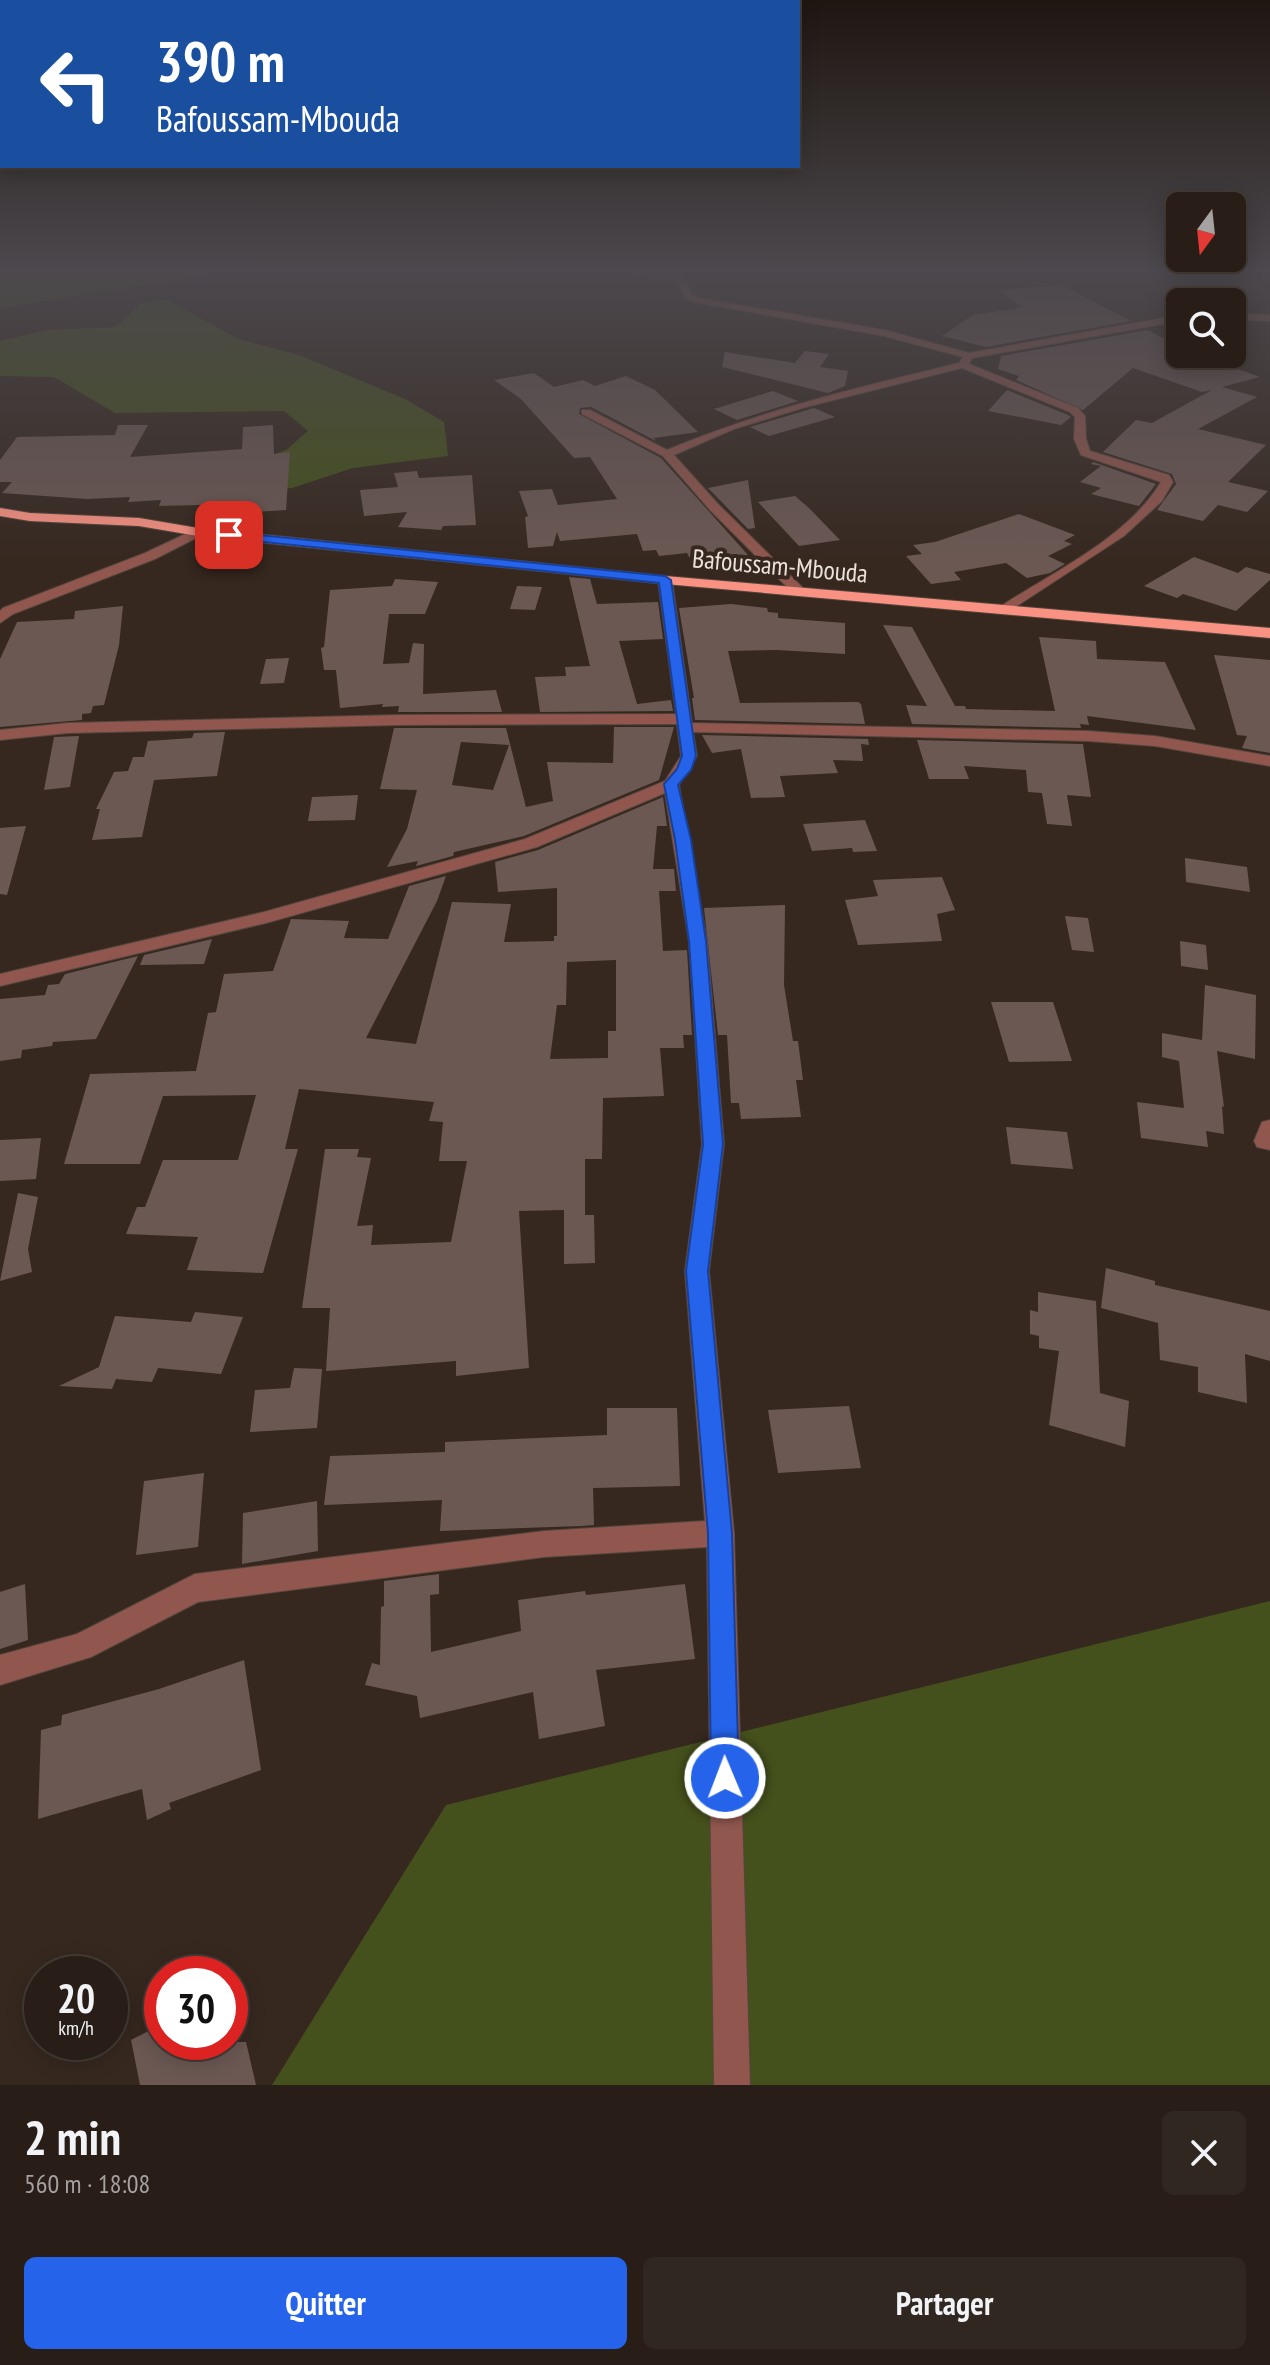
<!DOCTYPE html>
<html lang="fr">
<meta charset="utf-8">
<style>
:root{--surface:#281e17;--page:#302720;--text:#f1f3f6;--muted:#a5a2a1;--line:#443c36;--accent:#2563eb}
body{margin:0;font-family:"PT Sans Narrow",sans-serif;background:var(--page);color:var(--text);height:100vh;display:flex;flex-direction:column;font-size:30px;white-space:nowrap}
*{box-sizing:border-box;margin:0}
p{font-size:26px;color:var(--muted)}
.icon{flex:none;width:44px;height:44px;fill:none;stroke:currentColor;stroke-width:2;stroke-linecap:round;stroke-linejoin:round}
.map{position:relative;height:2085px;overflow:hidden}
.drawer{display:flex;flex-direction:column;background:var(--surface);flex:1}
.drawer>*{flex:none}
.banner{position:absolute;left:0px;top:0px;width:800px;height:168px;box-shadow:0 4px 20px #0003,0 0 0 2px var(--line);background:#1a4fa0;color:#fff;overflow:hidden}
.needle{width:52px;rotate:195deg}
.tools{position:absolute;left:1166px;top:192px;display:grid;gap:16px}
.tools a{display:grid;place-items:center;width:80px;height:80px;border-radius:12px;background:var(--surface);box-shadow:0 4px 20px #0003,0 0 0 2px var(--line);font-size:40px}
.speed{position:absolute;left:24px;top:1956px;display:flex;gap:16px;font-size:40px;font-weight:700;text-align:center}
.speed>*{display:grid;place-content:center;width:104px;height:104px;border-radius:50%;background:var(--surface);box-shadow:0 4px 20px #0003,0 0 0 2px var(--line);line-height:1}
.speed small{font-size:20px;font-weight:400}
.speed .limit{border:12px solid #d22;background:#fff;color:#111}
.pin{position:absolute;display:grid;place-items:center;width:68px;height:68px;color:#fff;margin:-34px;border-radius:16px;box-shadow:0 4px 12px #0006}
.me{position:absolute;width:88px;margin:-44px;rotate:359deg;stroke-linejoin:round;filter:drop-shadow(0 0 6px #0008)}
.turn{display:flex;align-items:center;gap:28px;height:168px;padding:0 24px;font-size:36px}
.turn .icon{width:104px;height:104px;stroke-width:2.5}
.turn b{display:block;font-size:56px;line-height:68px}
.round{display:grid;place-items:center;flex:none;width:84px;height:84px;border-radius:12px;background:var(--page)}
.head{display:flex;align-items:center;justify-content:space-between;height:136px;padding:0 24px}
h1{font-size:48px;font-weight:700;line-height:60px}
.cta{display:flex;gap:16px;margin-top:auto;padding:16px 24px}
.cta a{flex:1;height:92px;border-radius:12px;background:var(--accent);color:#fff;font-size:32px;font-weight:700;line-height:92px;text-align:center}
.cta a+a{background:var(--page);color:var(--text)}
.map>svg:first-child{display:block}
.green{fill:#45511c}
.building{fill:#6b5853;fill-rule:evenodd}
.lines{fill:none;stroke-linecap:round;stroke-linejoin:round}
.minor-casing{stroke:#53463d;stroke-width:2}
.trunk-casing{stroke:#53463d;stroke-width:2}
.minor{fill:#91574e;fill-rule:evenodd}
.trunk{fill:#f99282;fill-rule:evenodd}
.route{fill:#2563eb;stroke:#184099;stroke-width:2}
.labels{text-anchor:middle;stroke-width:8;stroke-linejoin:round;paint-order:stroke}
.far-street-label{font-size:26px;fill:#ebe2dc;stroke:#36281f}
</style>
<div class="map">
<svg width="1270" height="2085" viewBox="0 0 1270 2085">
<rect width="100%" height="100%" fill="#36281f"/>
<path class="green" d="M0 271H213L200 277 0 308Z
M166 299 238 339 299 355 405 399 444 422 448 456 353 468 292 488 232 491 218 474 286 450 308 431 284 411 115 413 54 377 0 376V341L47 330 115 327 141 303Z
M1270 1601V2085H272L446 1805Z"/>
<path class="building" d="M1061 285 1131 321 986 347 942 336 973 315 1022 307 999 290Z
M1148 330 1180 347V354H1195L1260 377 1222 387 1257 397 1198 429 1266 445 1228 482 1268 491 1247 512 1218 505 1203 521 1157 510 1176 484 1172 474 1103 452 1136 420 1152 423 1212 390 1202 392 1133 368 1083 410 1016 380 1019 376 998 369 1001 356Z
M805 351 829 354 820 367 848 371 845 386 828 393 722 367 725 352 795 363Z
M534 373 554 387 583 380 595 386 626 376 655 390 698 432 654 438 656 441 591 407 580 408 579 414 661 458 748 555 691 560 687 553 659 556 656 550 643 551 637 534 560 541 557 532 553 546 528 548 525 517 528 516 519 491 552 489 558 505 617 499 590 457 574 458 521 399 494 380Z
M1007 390 1068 415 1071 417 1061 425 988 411Z
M773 391 798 401 737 420 714 409Z
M814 408 835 417 769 436 750 427Z
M118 425H148L130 457 242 449 243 427 273 425 274 454 290 452 286 510 235 513 236 504 159 506 161 500 128 502 130 497 87 499 2 493 12 482H0V460L17 437 115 435Z
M1093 462 1156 484 1139 506 1091 494 1101 488 1080 482 1101 466 1091 464Z
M417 471 419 478 472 475 476 525 443 526 441 530 398 527 407 512 364 516 360 490 398 487 394 473Z
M748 480 755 528 748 529 708 488Z
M795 496 809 508 840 540 799 546 758 502Z
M1019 514 1075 535 1064 541 1072 544 1048 556 1065 564 1050 573 1027 578 1006 563 954 572 961 580 931 584 906 556 922 554 913 545 935 542Z
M1194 557 1238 573 1246 567 1270 574V580L1236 611 1183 594 1177 598 1144 586Z
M569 577 590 579 597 604 658 602 663 639 619 641 637 704 671 700 673 711 540 712 535 677 566 676 565 667 590 666Z
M395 579 438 582 425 614H389L383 664 409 663 413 643 424 644 423 694 496 690 502 712H398L399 706 382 707 383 704 340 708 336 670H324L321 648 324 647 330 590 392 586Z
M517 586 542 587 535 610 510 609Z
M731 604 767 608 768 612 778 613V618L845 623V654L777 650 728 651 740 703 858 702 861 704 865 724 695 720 692 698H694L679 608Z
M123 606 119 645 104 705 93 706 91 713 82 714V720L0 727V659L17 622 74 619 75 611Z
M883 625 912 627 955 706H965L966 709 1055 711 1039 637 1096 641 1097 659 1165 662 1196 730 1087 716 1089 725 1080 724 1081 728 912 724 906 705 927 706Z
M1214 655 1270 660V753L1242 748 1247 736 1237 735Z
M289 658 284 683 260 684 266 659Z
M614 727H674L659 780 524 836 454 852 453 856 416 866 418 861 387 867 407 829 417 790 380 789 394 728H506L526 807 553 801 547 762 613 763ZM461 742 509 745 493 790 452 785Z
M225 732 217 776 154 780 142 837 92 840 100 809H96L114 772 128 771 133 757H144L148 741 192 738 194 733Z
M702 735 868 739 869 745 861 744 863 761 833 760 838 773 780 776 785 797 751 798 741 749 712 753Z
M79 736 70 787 44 790 54 737Z
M917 740 1083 744 1091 797 1067 795 1072 826 1047 824 1042 793 1028 792 1026 770 964 766 969 779H929Z
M358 795 355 820 308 821 312 797Z
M663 797 667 826H657L653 869H674L676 891H659L663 951 687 950 692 1035H683L684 1048H660L664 1096 603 1098 602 1159H585V1215H594L595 1263 564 1264V1210L519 1211 529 1368 456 1376V1361L326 1371 330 1308H302L325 1149H359L357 1157 371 1158 357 1226 373 1225 371 1245 451 1242 467 1161H439L443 1122 429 1121 434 1102 299 1089 285 1149H298L263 1273 187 1270 198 1237 126 1234 137 1207H145L163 1160H238L256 1095 163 1096 140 1164H64L90 1074 196 1071 208 1013 216 1012 224 974 273 971 291 919 349 921 344 938 388 939 409 886 446 876 437 901 366 1038 416 1044 452 902 511 904 504 942 554 941V936H557V888L498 892 495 862 538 850ZM616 960V1031H608V1058L550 1059 557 1005H566L567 962Z
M865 820 877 851 853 852 852 848 812 851 803 824Z
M26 826 7 895 0 894V828Z
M1185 858 1247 867 1250 892 1186 882Z
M942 877 955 910 937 914 942 941 858 945 845 900 878 896 873 880Z
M785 905 784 985 793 1041H798L803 1080H796L801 1117 741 1119 739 1103H731L727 1035H718L704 908Z
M1065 916 1088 918 1094 952 1072 950Z
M212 939 204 964 140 965 144 955Z
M1180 941 1206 945 1208 970 1181 966Z
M138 956 96 1039 53 1042 52 1046 22 1050 21 1058 0 1061V999L45 995 48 985 59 984 65 974Z
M1205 985 1256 995 1255 1059 1217 1051 1224 1107 1222 1106 1224 1134 1206 1131 1208 1147 1141 1138 1137 1102 1184 1108 1179 1061 1162 1057V1033L1202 1040Z
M991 1002H1053L1072 1061 1009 1062Z
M1006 1127 1067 1132 1073 1169 1011 1164Z
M41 1138 36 1179 0 1181V1140Z
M18 1193 38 1197 28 1249 32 1272 0 1281Z
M1106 1268 1155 1281V1285L1270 1311V1361L1245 1354 1247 1403 1198 1392V1367L1160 1360 1158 1323 1101 1308Z
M1038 1292 1096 1301 1100 1393 1129 1401 1125 1447 1049 1425 1059 1351 1039 1348V1336L1030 1334V1310L1038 1312Z
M195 1312 243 1317 221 1374 158 1368 152 1382 116 1379 112 1389 59 1386 99 1367 115 1316 191 1322Z
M294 1368 322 1369 317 1428 250 1432 255 1390 290 1388Z
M849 1406 861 1468 778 1473 768 1410Z
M607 1408H677L680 1486 593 1488 594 1525 582 1526 440 1531 442 1500 324 1505 330 1456 445 1452V1442L607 1435Z
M204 1473 198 1547 136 1555 144 1481Z
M317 1501 318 1551 242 1564 243 1513Z
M439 1574V1594L430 1595 431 1652 521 1631 518 1600 585 1591 586 1595 685 1584 695 1659 596 1670 605 1726 539 1739 533 1692 420 1718 417 1696 365 1685 372 1663 380 1665 381 1607 384 1606V1581Z
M25 1584 28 1640 0 1649V1592Z
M244 1660 261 1770 169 1803 171 1809 147 1820 142 1789 38 1819 41 1730 61 1725 62 1715 159 1689Z
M162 2024V2042H246L256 2085H140L131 2040Z"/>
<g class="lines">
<g class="minor-casing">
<path id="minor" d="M617 271 682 277 686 280 691 294 699 298 885 330 969 353 1180 315V321L972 358 969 364 1078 408 1085 416 1086 439 1090 451 1169 475 1173 482 1162 501 1124 536 1006 613 999 609 1001 606C1055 571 1127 538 1161 482L1081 455 1074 439 1075 417 1070 412 962 368 806 407 734 429 674 455 718 504 806 591 794 594 710 510 663 456 582 414V410H590L667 450C762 410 860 387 959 363L963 357 884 336 694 302 684 297 678 282Z
M1232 313 1270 315V321L1232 319Z
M198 528 204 532 202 535 155 559 13 614 0 623V611L3 608 145 553Z
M665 576 672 580 692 723 1088 731 1155 736 1270 756V766L1155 746 1088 741 693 732 697 756 679 785 707 941 724 1144 709 1271 734 1533 750 2085H714L707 1547 544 1557 198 1602 91 1657 0 1685V1655L77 1634 195 1574 544 1531 705 1521 685 1271 702 1144 689 941 665 793 537 847 266 923 0 986V974L264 912 525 839 665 781 681 756 677 724 398 725 68 733 0 740V730L68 723 398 715 676 714 658 580Z
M1270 1120V1150L1257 1147 1254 1141 1262 1122Z"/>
</g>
<g class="trunk-casing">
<path id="trunk" d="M0 508 30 513 139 518 198 528 665 576 1270 628V638L665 584 198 536 139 526 30 521 0 516Z"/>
</g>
<use href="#minor" class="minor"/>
<use href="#trunk" class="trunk"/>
</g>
<linearGradient id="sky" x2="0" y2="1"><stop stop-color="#1e1611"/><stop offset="0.48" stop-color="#4c484d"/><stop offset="1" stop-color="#4c484d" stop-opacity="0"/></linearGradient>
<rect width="1270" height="563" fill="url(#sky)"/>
<path class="route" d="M229 532 665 576 671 580 696 756 691 770 678 785 691 840 706 941 723 1144 708 1271 732 1533 739 1778 735 1788 725 1792 715 1788 711 1778 708 1533 686 1271 703 1144 689 941 675 840 664 784 677 769 682 756 659 583 225 538 224 535Z"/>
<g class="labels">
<g class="far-street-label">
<text transform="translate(780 566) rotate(5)" y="9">Bafoussam-Mbouda</text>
</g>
</g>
</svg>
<div class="tools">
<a><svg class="needle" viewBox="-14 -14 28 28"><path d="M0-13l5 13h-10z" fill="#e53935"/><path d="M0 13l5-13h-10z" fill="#a5a2a1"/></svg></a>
<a><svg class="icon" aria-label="search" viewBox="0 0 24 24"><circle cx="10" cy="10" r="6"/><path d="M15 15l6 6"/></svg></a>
</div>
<div class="speed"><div>20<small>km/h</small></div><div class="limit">30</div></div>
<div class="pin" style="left:229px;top:535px;background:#d93025"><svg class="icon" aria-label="arrive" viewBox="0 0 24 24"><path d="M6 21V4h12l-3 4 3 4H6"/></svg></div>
<svg class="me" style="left:725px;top:1778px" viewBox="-20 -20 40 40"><circle r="17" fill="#2563eb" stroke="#fff" stroke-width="3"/><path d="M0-11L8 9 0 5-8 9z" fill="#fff"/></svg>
<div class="banner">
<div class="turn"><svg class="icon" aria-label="left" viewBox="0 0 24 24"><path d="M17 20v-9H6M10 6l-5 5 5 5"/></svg><div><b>390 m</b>Bafoussam-Mbouda</div></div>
</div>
</div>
<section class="drawer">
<div class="head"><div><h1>2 min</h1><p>560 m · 18:08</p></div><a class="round"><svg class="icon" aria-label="close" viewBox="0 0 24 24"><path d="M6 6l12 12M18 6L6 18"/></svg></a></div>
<div class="cta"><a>Quitter</a><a>Partager</a></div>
</section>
